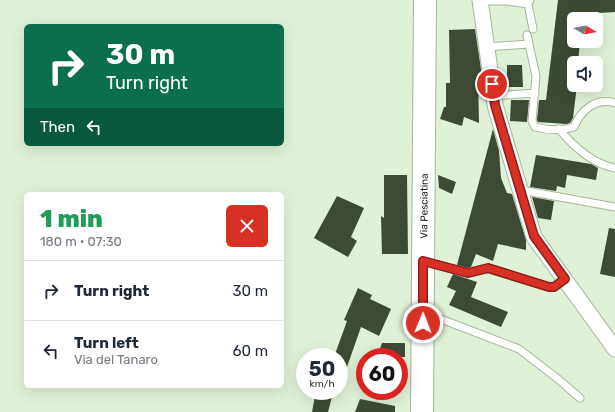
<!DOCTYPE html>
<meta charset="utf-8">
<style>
:root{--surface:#fff;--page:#f6f6f7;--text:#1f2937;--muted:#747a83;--line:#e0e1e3}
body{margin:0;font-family:Rubik,sans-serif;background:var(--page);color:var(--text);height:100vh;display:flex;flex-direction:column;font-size:15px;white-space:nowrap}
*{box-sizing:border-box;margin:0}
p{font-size:13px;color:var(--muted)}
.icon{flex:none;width:22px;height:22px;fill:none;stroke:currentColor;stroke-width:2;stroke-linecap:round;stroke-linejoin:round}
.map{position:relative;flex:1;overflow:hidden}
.details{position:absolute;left:24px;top:192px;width:260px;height:196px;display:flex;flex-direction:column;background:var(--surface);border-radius:6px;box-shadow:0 4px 16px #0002}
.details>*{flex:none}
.guide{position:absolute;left:24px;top:24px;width:260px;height:122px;border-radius:6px;box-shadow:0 4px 16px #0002;background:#0b6e4f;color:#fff;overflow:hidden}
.needle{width:26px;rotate:100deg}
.buttons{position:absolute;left:567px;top:12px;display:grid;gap:8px}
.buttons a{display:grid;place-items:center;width:36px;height:36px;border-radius:6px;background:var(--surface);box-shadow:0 4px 16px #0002;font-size:20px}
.speed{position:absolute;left:296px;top:348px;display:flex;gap:8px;font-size:20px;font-weight:700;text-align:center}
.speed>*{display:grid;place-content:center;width:52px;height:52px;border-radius:50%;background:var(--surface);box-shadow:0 4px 16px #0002;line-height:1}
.speed small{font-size:10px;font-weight:400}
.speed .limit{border:6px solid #d22;background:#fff;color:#111}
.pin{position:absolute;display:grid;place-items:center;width:34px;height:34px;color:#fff;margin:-17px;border:2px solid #fff;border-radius:50%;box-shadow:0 1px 4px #0007}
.me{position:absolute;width:44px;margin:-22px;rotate:1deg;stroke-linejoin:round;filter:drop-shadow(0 0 3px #0008)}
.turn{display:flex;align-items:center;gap:14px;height:84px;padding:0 16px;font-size:18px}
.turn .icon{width:52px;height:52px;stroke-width:2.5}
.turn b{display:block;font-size:28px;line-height:34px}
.then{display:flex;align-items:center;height:38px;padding:0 16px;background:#0003;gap:8px;font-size:15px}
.round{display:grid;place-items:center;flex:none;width:42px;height:42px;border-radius:6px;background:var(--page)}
.overview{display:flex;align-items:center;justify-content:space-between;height:68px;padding:0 16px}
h1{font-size:24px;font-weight:800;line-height:30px;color:#1e9e55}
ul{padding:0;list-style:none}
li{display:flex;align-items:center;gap:12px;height:60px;padding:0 16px;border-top:1px solid var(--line)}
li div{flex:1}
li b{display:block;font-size:15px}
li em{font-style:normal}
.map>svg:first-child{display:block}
.building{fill:#3d4b36}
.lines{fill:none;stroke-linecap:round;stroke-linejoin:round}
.service-casing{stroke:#a5b69d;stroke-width:9}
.minor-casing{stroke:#a5b69d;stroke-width:17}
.primary-casing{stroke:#a5b69d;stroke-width:24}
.service{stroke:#fff;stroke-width:7}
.minor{stroke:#fff;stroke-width:15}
.primary{stroke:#fff;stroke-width:22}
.route-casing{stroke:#8d1f18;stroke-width:10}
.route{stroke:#d93025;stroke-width:7}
.labels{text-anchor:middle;stroke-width:4;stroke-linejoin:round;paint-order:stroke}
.street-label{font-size:10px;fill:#161d13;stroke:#dff1d6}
</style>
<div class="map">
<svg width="615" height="412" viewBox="0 0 615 412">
<rect width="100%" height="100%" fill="#dff1d6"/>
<path class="building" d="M558 0H615V12L583 14V19H574V41H580L578 63H574V85H577L573 118 570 123 566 124 538 122 537 120 539 100H546Z
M475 29 481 69V73H478L479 123 464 117 462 126 440 119 444 107H446V83H450L449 30Z
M507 65H522L523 87H507Z
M511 100H529L527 122 510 121Z
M493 129 499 151 501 178 507 193 512 194 526 240V250L498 244 493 261 476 254 471 267 468 268 457 265Z
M536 155 591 164 598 168 596 180 567 175 565 188 557 186 556 191 530 187Z
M384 175H407L408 254H382L381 216 384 218Z
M438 175 456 182 452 194 439 188Z
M337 196 364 208 351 237 357 241 348 257 314 238Z
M532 197 554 201 551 220 538 218Z
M609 228 615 229V277L600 274Z
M453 274 477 282 471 297 508 312 501 327 449 305 456 291 447 287Z
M358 288 372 295 370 299 391 309 379 336 361 327 341 384 339 383V357H334L347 321 344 320Z
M382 343H405V357H377Z
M316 391 333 393 328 412H312Z
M360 399 395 406V412H355Z"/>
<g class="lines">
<g class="service-casing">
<path id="service" d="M530 0 528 4 533 29
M480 1H506L528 4
M527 35 536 76 532 121 535 127C547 130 562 131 574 127 581 110 596 97 615 103
M487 47 529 44
M494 96 535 93
M559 129C574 147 592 164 615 168
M521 190 615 207
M427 262 468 273 488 269 549 287H554L565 279
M425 313 519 349 558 379 580 398"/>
</g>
<g class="minor-casing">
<path id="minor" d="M480 0 495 105 534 237 615 349"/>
</g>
<g class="primary-casing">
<g id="primary">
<path id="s1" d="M422 412 425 0"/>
</g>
</g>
<use href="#service" class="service"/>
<use href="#minor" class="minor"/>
<use href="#primary" class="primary"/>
</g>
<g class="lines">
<g class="route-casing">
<path id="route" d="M423 323V261L468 273 488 268 549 287H554L565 279 534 236 495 105 492 84"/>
</g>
<use href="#route" class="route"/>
</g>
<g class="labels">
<g class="street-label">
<text dy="4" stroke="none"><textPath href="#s1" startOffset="206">Via Pesciatina</textPath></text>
</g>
</g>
</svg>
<div class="buttons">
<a><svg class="needle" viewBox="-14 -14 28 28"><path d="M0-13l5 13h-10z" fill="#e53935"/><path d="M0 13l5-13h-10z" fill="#747a83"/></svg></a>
<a><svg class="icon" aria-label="sound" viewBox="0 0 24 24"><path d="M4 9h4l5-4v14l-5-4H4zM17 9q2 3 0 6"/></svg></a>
</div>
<div class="speed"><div>50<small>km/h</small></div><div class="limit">60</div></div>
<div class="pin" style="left:492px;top:84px;background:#d93025"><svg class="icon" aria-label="arrive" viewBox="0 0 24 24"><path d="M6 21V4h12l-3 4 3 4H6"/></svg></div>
<svg class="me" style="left:423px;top:323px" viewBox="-20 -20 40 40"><circle r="17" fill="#d93025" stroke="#fff" stroke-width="3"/><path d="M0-11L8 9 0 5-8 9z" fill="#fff"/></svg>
<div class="guide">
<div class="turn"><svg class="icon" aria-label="right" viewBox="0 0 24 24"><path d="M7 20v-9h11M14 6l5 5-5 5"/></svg><div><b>30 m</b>Turn right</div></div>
<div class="then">Then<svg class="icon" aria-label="left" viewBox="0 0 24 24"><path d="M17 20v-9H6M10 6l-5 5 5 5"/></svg></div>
</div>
<section class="details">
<div class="overview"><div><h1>1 min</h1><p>180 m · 07:30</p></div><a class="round" style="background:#d93025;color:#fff"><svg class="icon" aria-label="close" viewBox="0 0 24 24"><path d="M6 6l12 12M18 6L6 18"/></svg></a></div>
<ul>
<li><svg class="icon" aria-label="right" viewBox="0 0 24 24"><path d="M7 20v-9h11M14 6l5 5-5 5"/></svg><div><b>Turn right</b></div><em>30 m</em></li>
<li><svg class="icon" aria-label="left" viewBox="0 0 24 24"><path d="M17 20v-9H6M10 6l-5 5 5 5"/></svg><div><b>Turn left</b><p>Via del Tanaro</p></div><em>60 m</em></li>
</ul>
</section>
</div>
